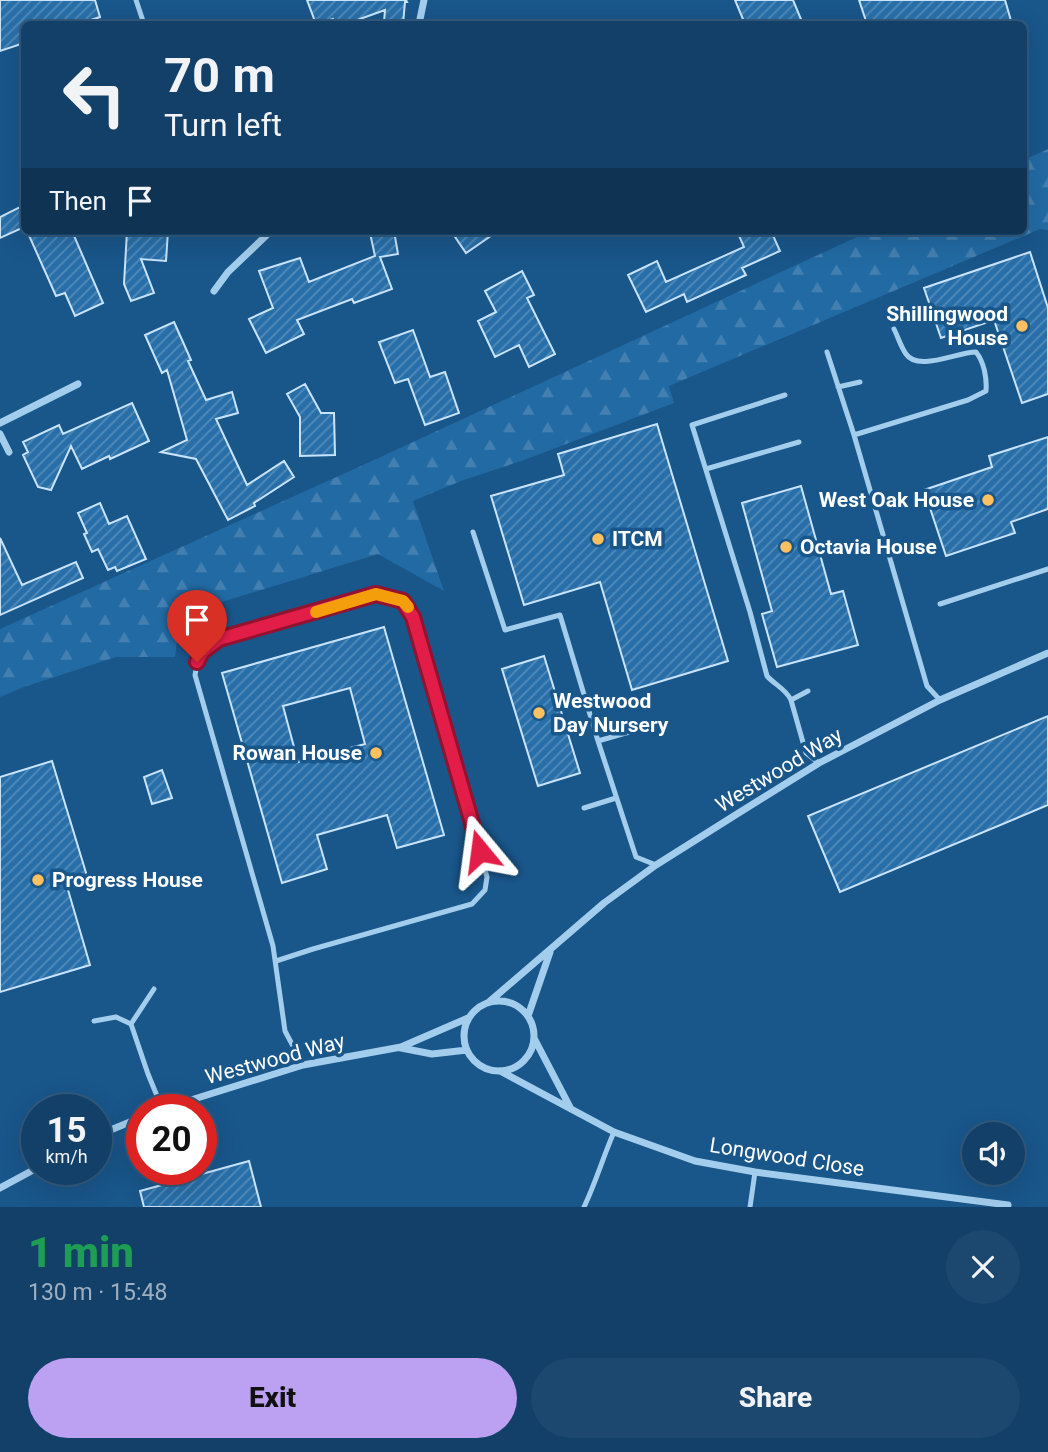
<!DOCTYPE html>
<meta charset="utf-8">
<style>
:root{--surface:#134068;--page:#1c476e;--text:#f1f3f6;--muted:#9dafc0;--line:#32597c;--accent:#bca0f2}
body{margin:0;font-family:Roboto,sans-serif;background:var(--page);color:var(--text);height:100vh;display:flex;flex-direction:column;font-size:26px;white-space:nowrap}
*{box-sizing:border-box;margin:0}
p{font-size:23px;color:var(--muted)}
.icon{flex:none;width:38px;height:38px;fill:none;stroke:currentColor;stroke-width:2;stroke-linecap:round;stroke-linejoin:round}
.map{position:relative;height:1207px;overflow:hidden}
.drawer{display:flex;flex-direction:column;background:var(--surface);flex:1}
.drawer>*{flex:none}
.top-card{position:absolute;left:21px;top:21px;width:1006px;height:214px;border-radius:10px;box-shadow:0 7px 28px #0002,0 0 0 2px var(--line);background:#134068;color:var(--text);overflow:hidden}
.fabs{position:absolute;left:962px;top:1122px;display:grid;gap:14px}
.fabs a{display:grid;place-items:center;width:63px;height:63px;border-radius:50%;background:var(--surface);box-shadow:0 7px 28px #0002,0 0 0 2px var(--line);font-size:35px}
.speed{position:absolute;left:21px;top:1094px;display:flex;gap:14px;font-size:35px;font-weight:700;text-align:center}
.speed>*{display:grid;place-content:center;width:91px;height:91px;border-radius:50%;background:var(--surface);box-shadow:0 7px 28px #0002,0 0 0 2px var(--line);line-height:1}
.speed small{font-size:18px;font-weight:400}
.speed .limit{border:10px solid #d22;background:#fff;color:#111}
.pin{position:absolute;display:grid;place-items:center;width:60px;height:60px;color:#fff;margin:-72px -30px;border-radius:50% 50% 50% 0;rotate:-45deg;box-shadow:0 0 7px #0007}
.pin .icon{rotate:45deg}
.me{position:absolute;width:77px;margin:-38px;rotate:344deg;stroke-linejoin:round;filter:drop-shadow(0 0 5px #0008)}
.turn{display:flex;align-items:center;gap:24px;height:147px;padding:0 28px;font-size:32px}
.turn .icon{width:91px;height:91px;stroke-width:2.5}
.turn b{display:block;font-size:49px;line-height:60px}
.then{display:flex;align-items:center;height:66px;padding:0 28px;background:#0003;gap:14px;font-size:26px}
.round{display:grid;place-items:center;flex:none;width:74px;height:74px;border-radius:37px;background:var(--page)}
.summary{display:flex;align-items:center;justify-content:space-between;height:119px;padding:0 28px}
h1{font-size:42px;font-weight:800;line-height:52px;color:#1e9e55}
.action{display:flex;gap:14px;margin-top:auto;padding:14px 28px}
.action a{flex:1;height:80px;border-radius:42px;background:var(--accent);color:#111;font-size:28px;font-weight:800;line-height:80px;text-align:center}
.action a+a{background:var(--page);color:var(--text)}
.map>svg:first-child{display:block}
.forest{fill:url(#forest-firs)}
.building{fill:url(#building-hatch);stroke:#c9e4fa;stroke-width:2;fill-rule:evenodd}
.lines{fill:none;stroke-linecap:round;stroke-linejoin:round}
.service{stroke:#a3cded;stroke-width:5}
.minor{stroke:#a3cded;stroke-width:7}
.route-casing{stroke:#92132f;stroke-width:18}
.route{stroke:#e11d48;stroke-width:12}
.slow{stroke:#f59e0b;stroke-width:12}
.poi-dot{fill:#ffc05f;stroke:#19568a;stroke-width:2.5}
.labels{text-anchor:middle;stroke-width:7;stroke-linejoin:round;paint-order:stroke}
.poi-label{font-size:21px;font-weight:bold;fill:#fff;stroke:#19568a;text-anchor:start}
.street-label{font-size:21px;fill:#fff;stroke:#19568a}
</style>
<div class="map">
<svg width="1048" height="1207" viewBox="0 0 1048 1207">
<defs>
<pattern id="forest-firs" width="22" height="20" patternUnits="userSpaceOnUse" patternTransform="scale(1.75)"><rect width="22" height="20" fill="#226aa3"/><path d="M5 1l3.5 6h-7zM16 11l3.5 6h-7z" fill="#4380b1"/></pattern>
<pattern id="building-hatch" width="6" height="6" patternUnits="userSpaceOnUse" patternTransform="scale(1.75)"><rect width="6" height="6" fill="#286fa9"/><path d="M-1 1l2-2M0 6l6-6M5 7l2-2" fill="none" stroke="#538cba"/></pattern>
</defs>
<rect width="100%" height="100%" fill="#19568a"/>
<path class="forest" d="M1048 149V230L1040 229 669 386 674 403 524 460 461 481 413 501 444 591 378 554 180 615 175 657H116L24 687 0 697V629L374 460 870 231H1024V160Z"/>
<path class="building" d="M0 0H95L100 17 79 24H24V43L0 51Z
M307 0H406L407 2H405L403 24 384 22 385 10 346 24H335L333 19 316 24Z
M735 0H793L803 24H745Z
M859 0H1005L1012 24H867Z
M24 205V227L0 238V217Z
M27 231H72L103 303 75 316 65 293 56 296Z
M127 231H168L166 261 141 259 154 293 131 301 124 284Z
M383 231H394L398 254 380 257 392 289 354 303 352 299 297 320 304 334 266 353 249 319 273 308 259 271 300 258 309 282 375 256 370 233Z
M451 231H498L466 253Z
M737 231H771L780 251 742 268 746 275 687 302 684 294 646 312 628 275 657 261 666 282 744 247Z
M1030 252 1048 308V394L1022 403 994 320 941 338 924 288Z
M522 271 534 295 527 298 555 354 529 367 519 345 495 357 478 321 496 312 485 291Z
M174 322 191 360 188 361 206 400 232 392 238 413 216 419 247 485 284 461 294 477 254 503 255 506 228 520 196 459 161 452 187 440 167 370 162 373 145 335Z
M413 330 430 377 445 372 459 413 425 425 408 379 395 383 379 342Z
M305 384 321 413H334L335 455 300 456V417L287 394Z
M132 403 149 441 110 459 109 456 82 469 71 446 51 490 38 487 23 455 28 452 23 442 59 425 63 434Z
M657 424 728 661 632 690 600 582 524 605 491 496 564 475 558 454Z
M1048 437V509L1011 522 1015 533 946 556 924 490 992 467 989 456Z
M801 486 831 594 843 591 858 645 777 667 762 614 772 611 742 503Z
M100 503 109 524 127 516 146 559 117 571 115 567 108 570 98 549 92 552 84 534 87 533 78 513Z
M0 538 22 585 76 562 83 578 0 615Z
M384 627 444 835 397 848 387 815 317 835 327 869 282 883 222 673ZM350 688 365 744 298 762 283 706Z
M544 656 580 773 538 786 502 669Z
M1048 716V805L840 892 808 816Z
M52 761 87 876 66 883 90 965 0 992V777Z
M162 770 172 798 152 804 144 777Z
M249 1161 261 1207H144L140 1191Z"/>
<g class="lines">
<path class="service" d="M136 0 144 24
M827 352 854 435 927 686 940 700
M838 387 860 382
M785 395 692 425 750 612 767 676C775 685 786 689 791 700L806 753 819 763
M854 435 968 400 986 391C987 378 984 362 976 352 957 352 918 372 906 354 901 347 898 337 894 329
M706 469 799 442
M473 532 505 630 560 615 598 741 636 857 656 865
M940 604 1048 569
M791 700 808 691
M598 741 643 728
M584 808 616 798
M276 961 313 949 472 904 485 890 487 877 413 617C404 598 395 598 376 594L219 639C203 651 198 655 195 675L273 946 285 1031 303 1065
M154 989 131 1024 148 1074 162 1108
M94 1021 116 1017 131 1024
M584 1207C596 1182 603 1157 614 1132
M750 1207 755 1172"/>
<path class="minor" d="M419 24 424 0
M214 291 228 272 271 231
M0 423 78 384
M0 434 9 452
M464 1036a35 35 0 1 1 70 0a35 35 0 1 1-70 0Z
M489 1002 604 903 656 865 737 814 819 763 940 700 1048 653
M528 1016 550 952
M534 1038 571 1109
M401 1048 432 1054 467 1050
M500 1071 614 1132 695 1161 755 1172 1008 1205
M159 1110 303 1065 401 1047 468 1018
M96 1136 142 1117
M0 1188 37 1168"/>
</g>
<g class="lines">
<g class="route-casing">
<path id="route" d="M197 662 202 652 219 639 376 594 403 601 413 617 480 851"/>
</g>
<use href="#route" class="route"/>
<path class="slow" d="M316 612 376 594 403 601 408 607"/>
</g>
<g class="poi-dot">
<circle cx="1022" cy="326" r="7"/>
<circle cx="988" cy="500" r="7"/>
<circle cx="598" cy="539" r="7"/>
<circle cx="786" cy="547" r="7"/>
<circle cx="539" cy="713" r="7"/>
<circle cx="376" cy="753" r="7"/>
<circle cx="38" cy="880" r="7"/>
</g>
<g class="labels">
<g class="poi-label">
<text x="1008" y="321" text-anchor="end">Shillingwood<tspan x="1008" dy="24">House</tspan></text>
<text x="974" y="507" text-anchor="end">West Oak House</text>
<text x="612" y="546">ITCM</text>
<text x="800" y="554">Octavia House</text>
<text x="553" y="708">Westwood<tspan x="553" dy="24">Day Nursery</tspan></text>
<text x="362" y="760" text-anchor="end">Rowan House</text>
<text x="52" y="887">Progress House</text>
</g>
<g class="street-label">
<text transform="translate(779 770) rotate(-31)" y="7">Westwood Way</text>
<text transform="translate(275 1059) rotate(-15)" y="7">Westwood Way</text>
<text transform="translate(787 1157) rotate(9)" y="7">Longwood Close</text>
</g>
</g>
</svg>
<div class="fabs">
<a><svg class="icon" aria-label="sound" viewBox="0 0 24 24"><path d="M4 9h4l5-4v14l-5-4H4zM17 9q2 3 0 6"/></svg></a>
</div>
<div class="speed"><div>15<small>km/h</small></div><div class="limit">20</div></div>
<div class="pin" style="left:197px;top:662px;background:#d93025"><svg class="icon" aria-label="arrive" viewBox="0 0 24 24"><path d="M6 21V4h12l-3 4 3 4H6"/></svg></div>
<svg class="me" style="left:480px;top:851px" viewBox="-20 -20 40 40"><path d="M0-17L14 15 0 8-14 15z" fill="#e11d48" stroke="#fff" stroke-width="4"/></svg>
<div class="top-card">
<div class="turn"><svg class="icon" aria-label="left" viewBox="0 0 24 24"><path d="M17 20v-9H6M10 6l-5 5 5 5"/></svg><div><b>70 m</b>Turn left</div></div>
<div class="then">Then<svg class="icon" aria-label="arrive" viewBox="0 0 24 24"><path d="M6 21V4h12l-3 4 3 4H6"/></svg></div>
</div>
</div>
<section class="drawer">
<div class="summary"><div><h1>1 min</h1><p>130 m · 15:48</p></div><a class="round"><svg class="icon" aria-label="close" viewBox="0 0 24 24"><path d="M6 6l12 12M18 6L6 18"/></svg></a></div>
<div class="action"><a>Exit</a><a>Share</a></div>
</section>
